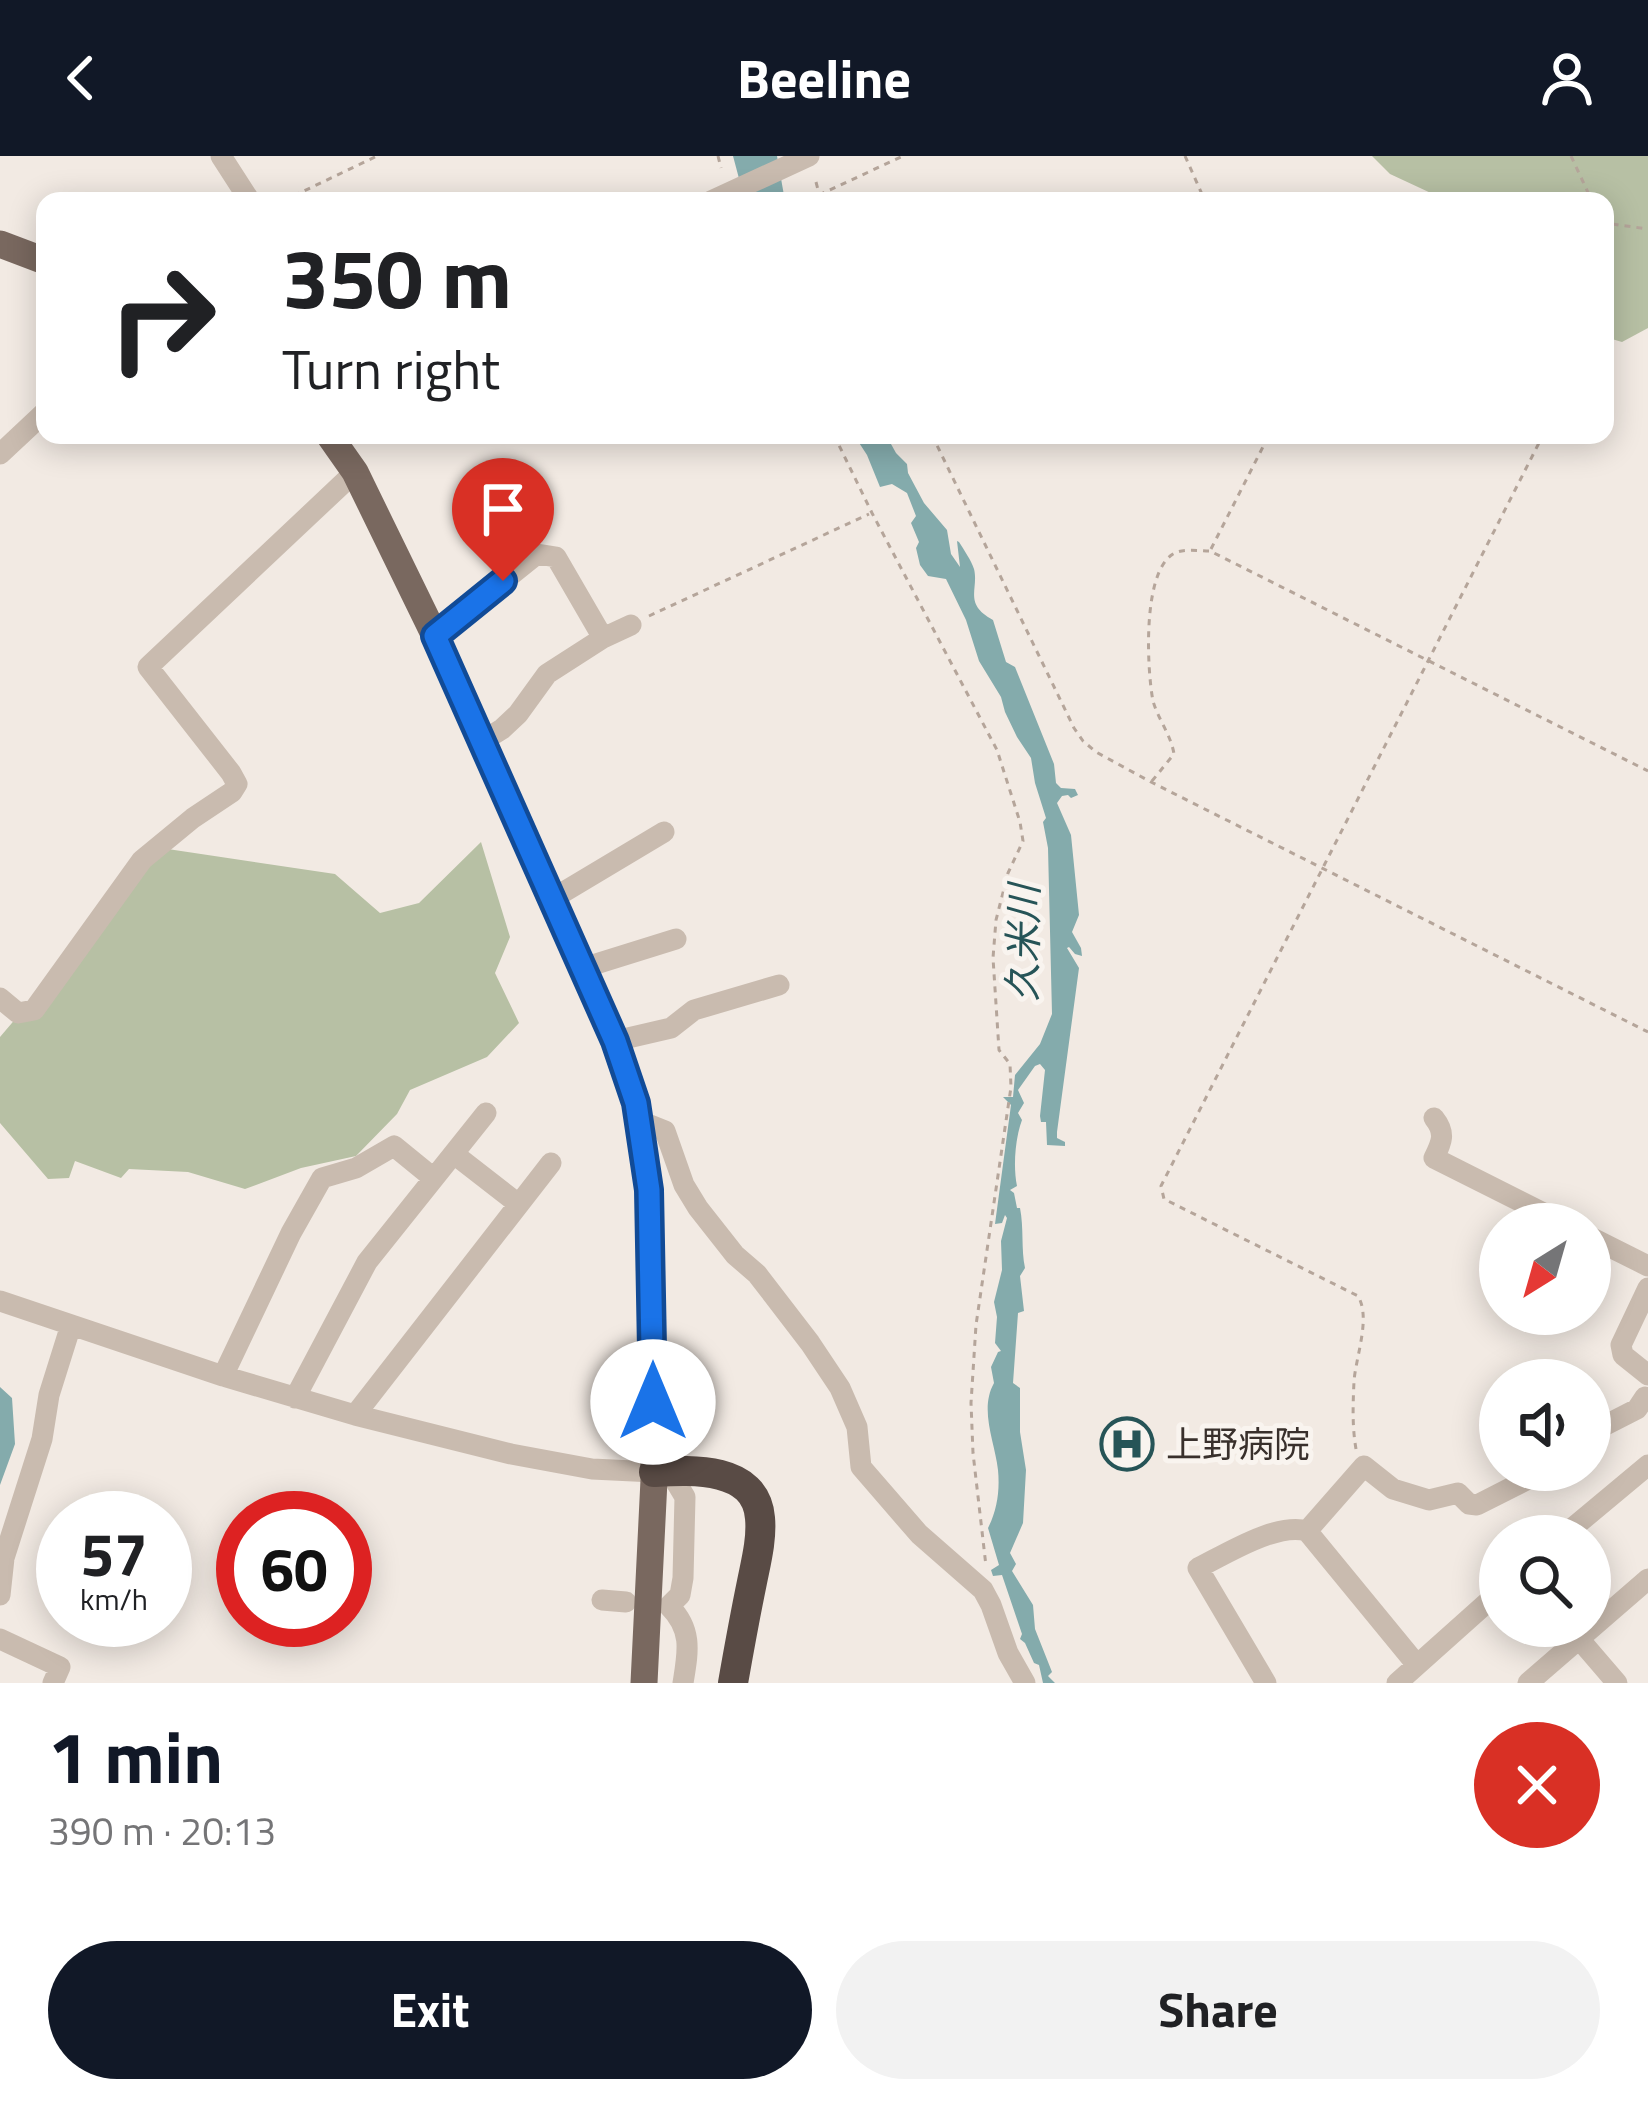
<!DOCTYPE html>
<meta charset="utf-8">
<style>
:root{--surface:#fff;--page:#f2f2f2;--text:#202124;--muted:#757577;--accent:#111827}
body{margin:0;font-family:"Titillium Web","Noto Sans JP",sans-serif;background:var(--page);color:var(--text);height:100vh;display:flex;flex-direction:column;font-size:45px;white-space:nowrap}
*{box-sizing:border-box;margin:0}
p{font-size:39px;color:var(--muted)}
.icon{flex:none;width:66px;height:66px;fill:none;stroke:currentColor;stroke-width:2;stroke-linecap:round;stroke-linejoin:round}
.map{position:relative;height:1527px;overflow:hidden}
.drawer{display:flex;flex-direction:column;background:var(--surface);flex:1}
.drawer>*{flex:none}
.hud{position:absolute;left:36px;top:36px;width:1578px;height:252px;border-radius:24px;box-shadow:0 6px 30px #0003;background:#fff;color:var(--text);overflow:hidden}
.needle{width:78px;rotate:217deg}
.tools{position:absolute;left:1479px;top:1047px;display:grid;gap:24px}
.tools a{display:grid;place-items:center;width:132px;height:132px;border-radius:50%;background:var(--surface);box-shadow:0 6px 30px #0003;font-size:60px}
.speed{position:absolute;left:36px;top:1335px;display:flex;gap:24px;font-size:60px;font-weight:700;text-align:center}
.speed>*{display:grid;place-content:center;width:156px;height:156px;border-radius:50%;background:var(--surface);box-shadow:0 6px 30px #0003;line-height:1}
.speed small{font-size:30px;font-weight:400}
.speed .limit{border:18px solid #d22;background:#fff;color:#111}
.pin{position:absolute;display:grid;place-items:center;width:102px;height:102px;color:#fff;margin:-123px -51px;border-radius:50% 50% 50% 0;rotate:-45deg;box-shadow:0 0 12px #0007}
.pin .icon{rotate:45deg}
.me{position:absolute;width:132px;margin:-66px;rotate:0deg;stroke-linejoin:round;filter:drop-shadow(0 0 9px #0008)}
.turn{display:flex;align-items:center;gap:42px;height:252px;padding:0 48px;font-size:54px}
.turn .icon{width:156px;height:156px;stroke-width:2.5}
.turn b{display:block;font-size:84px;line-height:102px}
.round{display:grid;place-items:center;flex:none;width:126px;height:126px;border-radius:63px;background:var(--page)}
.headline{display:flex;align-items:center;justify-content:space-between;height:204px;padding:0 48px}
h1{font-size:72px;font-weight:700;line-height:90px;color:var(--accent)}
.cta{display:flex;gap:24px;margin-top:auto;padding:24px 48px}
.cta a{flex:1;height:138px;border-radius:72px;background:var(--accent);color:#fff;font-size:48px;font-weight:700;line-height:138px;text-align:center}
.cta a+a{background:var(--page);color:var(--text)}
header{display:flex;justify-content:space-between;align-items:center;height:156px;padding:0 48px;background:var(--accent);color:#fff;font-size:54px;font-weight:700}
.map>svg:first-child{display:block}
.green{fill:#b7c0a4}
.water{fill:#84abac}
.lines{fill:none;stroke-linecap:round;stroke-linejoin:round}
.path{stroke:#b5a59a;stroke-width:3;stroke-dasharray:6 6;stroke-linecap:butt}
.minor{stroke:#c9bbaf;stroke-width:21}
.major{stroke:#79685f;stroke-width:27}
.highway{stroke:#594b45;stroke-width:30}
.minor-bridge{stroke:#c9bbaf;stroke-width:21}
.route-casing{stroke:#114b97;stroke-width:30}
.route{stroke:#1a73e8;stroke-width:21}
.labels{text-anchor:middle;stroke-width:10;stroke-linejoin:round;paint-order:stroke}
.poi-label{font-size:36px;fill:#39302c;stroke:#f9f4ef;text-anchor:start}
.water-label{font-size:39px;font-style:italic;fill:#265457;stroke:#f9f4ef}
</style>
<header><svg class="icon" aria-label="back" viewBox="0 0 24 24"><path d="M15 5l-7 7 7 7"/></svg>Beeline<svg class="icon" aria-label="person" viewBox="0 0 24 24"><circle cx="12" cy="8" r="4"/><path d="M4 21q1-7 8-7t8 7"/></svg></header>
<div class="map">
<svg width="1648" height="1527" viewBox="0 0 1648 1527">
<rect width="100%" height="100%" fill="#f2eae3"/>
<path class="green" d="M1372 0H1648V172L1622 186 1605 181V45H1448L1390 18Z
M481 686 510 781 495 817 519 867 487 901 410 934 397 958 356 1000 301 1012 245 1033 188 1016 129 1013 121 1022 75 1005 69 1022 48 1023 0 967V881L161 692 335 718 380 757 419 747Z"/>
<path class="water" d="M733 0H777L785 45H745Z
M854 279H886L896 297 907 308 908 317 924 347 947 374 951 398 960 411 957 385 959 386C964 394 971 404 974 413 979 433 963 448 993 464L1006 506 1015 511 1054 608 1056 627 1061 632 1075 633 1078 639 1071 642 1068 639 1062 640 1057 647 1071 679 1079 759 1072 776 1081 792 1082 800 1075 798 1069 791 1067 792 1079 812 1057 976V982L1065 986V990L1047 989 1046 966H1041L1040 960 1045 914 1040 908 1035 910 1018 934 1024 947 1018 957 1022 964C1015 983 1013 1011 1017 1030L1010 1034 1014 1037 1017 1052H1020C1024 1072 1021 1093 1025 1112L1020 1120 1024 1155 1018 1157 1013 1227 1020 1232V1276L1026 1314 1023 1367 1010 1397 1016 1408 1012 1415 1033 1449 1035 1473 1052 1516 1048 1520 1055 1527H1043L1039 1509 1034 1507 1025 1487 1020 1483 1022 1478 1002 1419 993 1420 991 1414 999 1409 988 1372C997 1354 1000 1335 998 1314 995 1286 979 1254 994 1227L991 1211 998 1196 1001 1195 995 1187 997 1161 994 1146 1002 1114 1001 1085 1007 1062 1005 1059 1002 1067 995 1068 1011 949 1003 941H1013L1015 919 1040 888 1052 858 1048 692 1043 666 1046 662 1035 627 1031 602 1017 581 1005 556 1001 541 979 505 966 464 946 423 928 420 920 409 916 392 919 386 911 367 916 360 907 337 892 328 880 331 867 299Z
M0 1231 12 1242 15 1288 0 1329Z"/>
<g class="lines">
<path class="path" d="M718 0 721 12
M1185 0 1205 45
M1571 0 1592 45
M816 26 821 45
M819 39 903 0
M283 45 377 0
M1605 59 1612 68 1648 73
M834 279 872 357 997 594 1020 666 1023 685 1008 717 996 764 993 802 999 894 1010 908 1011 931 976 1169 971 1247 973 1297 986 1410
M932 279 1074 572 1083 585 1096 596 1151 626 1648 876
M1211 393 1269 279
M649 460 869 358
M1152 625 1174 598C1171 579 1158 563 1153 545 1147 514 1142 417 1173 398 1183 392 1199 395 1210 395L1648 615
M1356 1293C1352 1270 1353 1248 1354 1225 1356 1200 1371 1162 1358 1140L1164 1043 1161 1030 1543 279"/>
<path class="minor" d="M221 0 250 45
M0 298 45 256
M435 480 537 398 556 401 603 482
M481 586 502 573 518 558 547 518 603 482 631 469
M552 743 664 676
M583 812 676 783
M0 842 18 857 34 854 142 704 193 662 232 636 237 628 231 617 148 511 355 316
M615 885 671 872 694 854 779 829
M1434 962C1446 977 1442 986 1434 1002L1565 1068
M640 972 650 969 665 975 684 1029 698 1052 735 1099 757 1118 810 1187 840 1232 857 1271 861 1311 919 1378 983 1434 991 1449 1008 1497 1025 1527
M454 998 517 1047
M1590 1081 1648 1110
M1648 1132 1621 1189 1623 1199 1648 1219
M0 1145 223 1220 355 1259 511 1298 592 1313 654 1316
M223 1220 291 1077 322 1022 356 1012 394 990 432 1021
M295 1242 367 1106 486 957
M355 1259 551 1007
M1590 1277 1637 1253 1645 1241 1648 1244
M676 1326 685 1341 683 1422 680 1439 669 1450C693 1474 688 1496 683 1527
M1307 1375 1364 1310 1393 1333 1429 1344 1458 1337 1469 1348 1477 1349 1546 1314
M1563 1380 1648 1309
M0 1439 4 1402 42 1283 49 1239 71 1169
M602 1444 626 1446
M1568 1470 1617 1527
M0 1483 60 1511 53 1527
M1266 1527 1198 1412C1226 1398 1277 1366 1307 1375L1417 1509
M1397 1527 1500 1435
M1528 1527 1648 1423"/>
<path class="major" d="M0 88 45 105
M329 279 355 316 435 480 615 885 636 947 649 1033 654 1324 644 1527"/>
<path class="highway" d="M654 1316C691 1314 756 1310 760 1362 762 1383 756 1406 752 1426 745 1460 739 1493 733 1527"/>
<path class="minor-bridge" d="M711 45 809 0"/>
</g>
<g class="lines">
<g class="route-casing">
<path id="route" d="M503 425 435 480 615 885 636 947 649 1034 653 1246"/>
</g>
<use href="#route" class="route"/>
</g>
<defs>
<g id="hospital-ring" transform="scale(2.7)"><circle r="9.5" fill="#f9f4ef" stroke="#265457" stroke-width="1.5"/><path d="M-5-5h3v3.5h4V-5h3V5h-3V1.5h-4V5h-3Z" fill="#265457"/></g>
</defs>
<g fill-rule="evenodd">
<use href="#hospital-ring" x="1127" y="1288"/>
</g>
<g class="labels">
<g class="poi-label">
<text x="1166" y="1301">上野病院</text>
</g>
<g class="water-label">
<text transform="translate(1023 787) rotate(-89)" y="14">久米川</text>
</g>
</g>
</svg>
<div class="tools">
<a><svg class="needle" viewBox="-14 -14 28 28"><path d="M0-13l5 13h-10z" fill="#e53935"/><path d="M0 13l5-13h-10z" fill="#757577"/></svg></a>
<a><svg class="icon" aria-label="sound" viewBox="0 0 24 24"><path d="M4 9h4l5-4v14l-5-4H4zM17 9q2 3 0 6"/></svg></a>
<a><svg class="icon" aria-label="search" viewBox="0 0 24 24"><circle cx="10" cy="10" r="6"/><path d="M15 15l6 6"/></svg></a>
</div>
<div class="speed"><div>57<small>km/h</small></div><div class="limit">60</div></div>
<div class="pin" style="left:503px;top:425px;background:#d93025"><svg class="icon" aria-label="arrive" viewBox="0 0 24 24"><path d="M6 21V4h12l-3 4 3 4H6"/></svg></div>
<svg class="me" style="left:653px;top:1246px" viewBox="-20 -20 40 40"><circle r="19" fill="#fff"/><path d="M0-13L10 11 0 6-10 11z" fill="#1a73e8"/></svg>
<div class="hud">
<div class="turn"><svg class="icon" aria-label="right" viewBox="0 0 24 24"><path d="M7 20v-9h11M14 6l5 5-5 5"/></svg><div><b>350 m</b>Turn right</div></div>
</div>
</div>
<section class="drawer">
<div class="headline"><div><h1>1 min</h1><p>390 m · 20:13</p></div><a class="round" style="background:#d93025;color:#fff"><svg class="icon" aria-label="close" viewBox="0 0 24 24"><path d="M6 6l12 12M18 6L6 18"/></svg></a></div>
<div class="cta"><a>Exit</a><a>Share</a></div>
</section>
